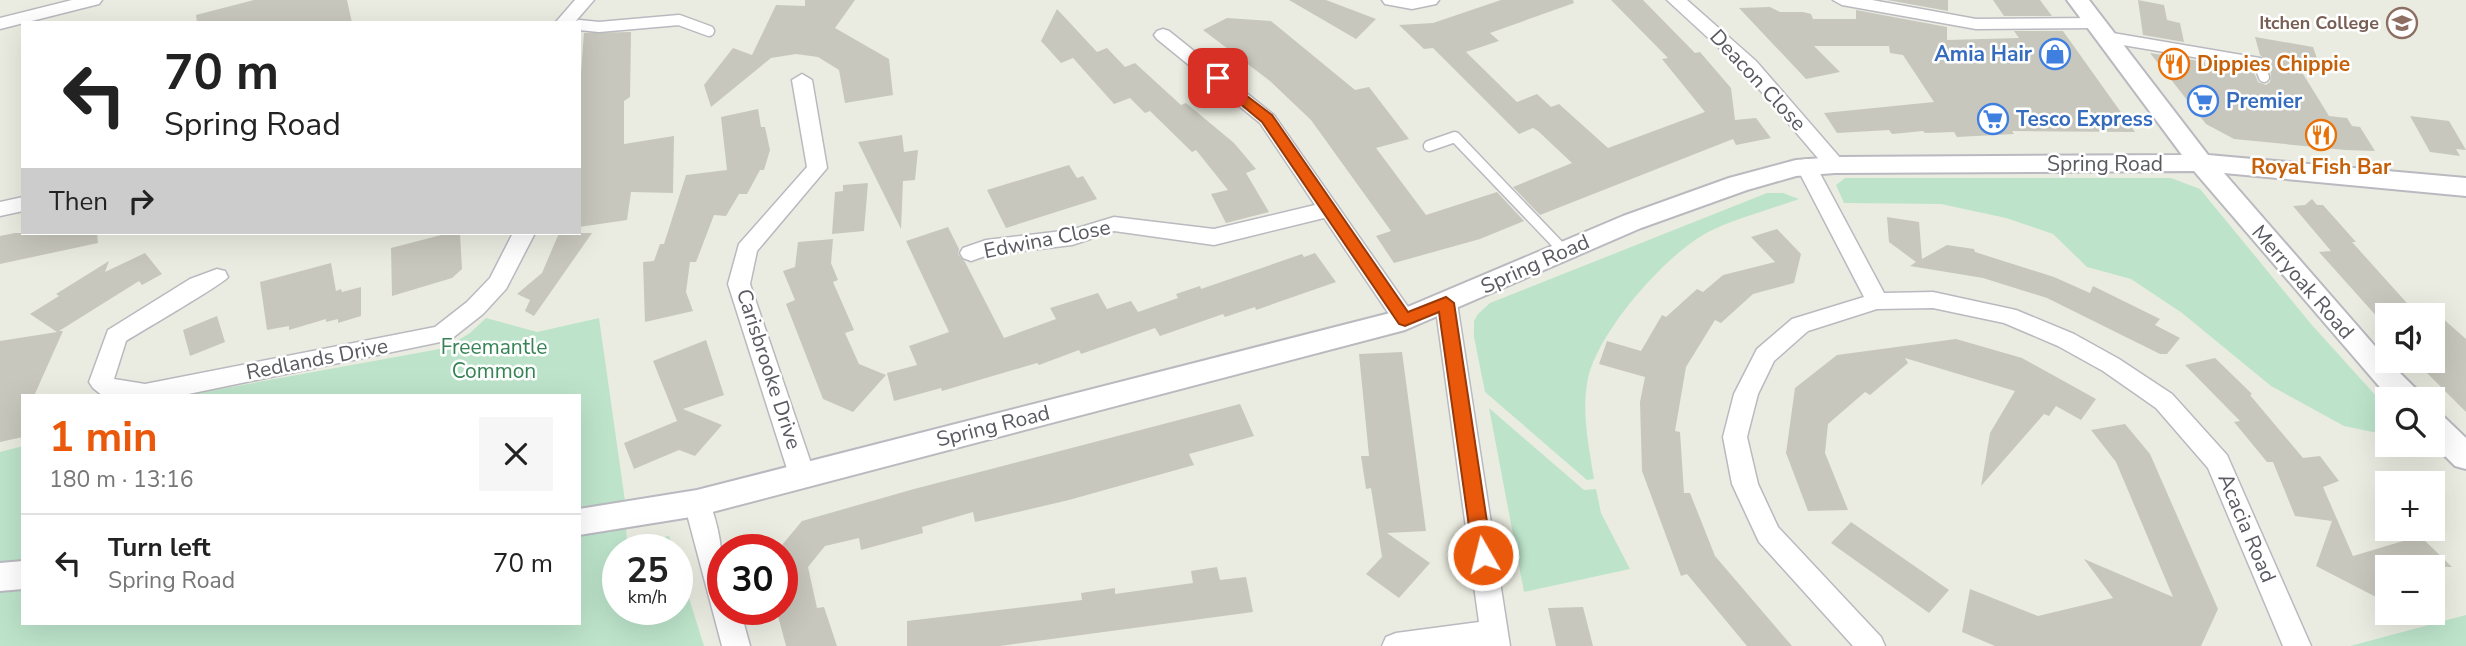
<!DOCTYPE html>
<meta charset="utf-8">
<style>
:root{--surface:#fff;--page:#f6f6f6;--text:#222;--muted:#767676;--line:#e0e0e0;--accent:#ea580c}
body{margin:0;font-family:"Nunito Sans",sans-serif;background:var(--page);color:var(--text);height:100vh;display:flex;flex-direction:column;font-size:26px;white-space:nowrap}
*{box-sizing:border-box;margin:0}
p{font-size:23px;color:var(--muted)}
.icon{flex:none;width:38px;height:38px;fill:none;stroke:currentColor;stroke-width:2;stroke-linecap:round;stroke-linejoin:round}
.map{position:relative;flex:1;overflow:hidden}
.drawer{position:absolute;left:21px;top:394px;width:560px;height:231px;display:flex;flex-direction:column;background:var(--surface);border-radius:0px;box-shadow:0 7px 28px #0002}
.drawer>*{flex:none}
.top-card{position:absolute;left:21px;top:21px;width:560px;height:214px;border-radius:0px;box-shadow:0 7px 28px #0002;background:#fff;color:var(--text);overflow:hidden}
.controls{position:absolute;left:2375px;top:303px;display:grid;gap:14px}
.controls a{display:grid;place-items:center;width:70px;height:70px;border-radius:0px;background:var(--surface);box-shadow:0 7px 28px #0002;font-size:35px}
.speed{position:absolute;left:602px;top:534px;display:flex;gap:14px;font-size:35px;font-weight:700;text-align:center}
.speed>*{display:grid;place-content:center;width:91px;height:91px;border-radius:50%;background:var(--surface);box-shadow:0 7px 28px #0002;line-height:1}
.speed small{font-size:18px;font-weight:400}
.speed .limit{border:10px solid #d22;background:#fff;color:#111}
.pin{position:absolute;display:grid;place-items:center;width:60px;height:60px;color:#fff;margin:-30px;border-radius:14px;box-shadow:0 4px 10px #0006}
.me{position:absolute;width:77px;margin:-38px;rotate:352deg;stroke-linejoin:round;filter:drop-shadow(0 0 5px #0008)}
.turn{display:flex;align-items:center;gap:24px;height:147px;padding:0 28px;font-size:32px}
.turn .icon{width:91px;height:91px;stroke-width:2.5}
.turn b{display:block;font-size:49px;line-height:60px}
.then{display:flex;align-items:center;height:66px;padding:0 28px;background:#0003;gap:14px;font-size:26px}
.round{display:grid;place-items:center;flex:none;width:74px;height:74px;border-radius:0px;background:var(--page)}
.summary{display:flex;align-items:center;justify-content:space-between;height:119px;padding:0 28px}
h1{font-size:42px;font-weight:700;line-height:52px;color:var(--accent)}
ul{padding:0;list-style:none}
li{display:flex;align-items:center;gap:21px;height:98px;padding:0 28px;border-top:2px solid var(--line)}
li div{flex:1}
li b{display:block;font-size:26px}
li em{font-style:normal}
.map>svg:first-child{display:block}
.green{fill:#bde4cb}
.building{fill:#c7c7bd}
.lines{fill:none;stroke-linecap:round;stroke-linejoin:round}
.service-casing{stroke:#b9b9c0;stroke-width:13}
.minor-casing{stroke:#b9b9c0;stroke-width:3}
.tertiary-casing{stroke:#b9b9c0;stroke-width:4}
.service{stroke:#fff;stroke-width:10}
.minor{fill:#fff;fill-rule:evenodd}
.tertiary{fill:#fff;fill-rule:evenodd}
.route{fill:#ea580c;stroke:#983908;stroke-width:2}
.labels{text-anchor:middle;stroke-width:5;stroke-linejoin:round;paint-order:stroke}
.far-education-label{font-size:18px;font-weight:bold;fill:#785e54;stroke:#fff;text-anchor:end}
.shop-label{font-size:21px;font-weight:bold;fill:#366cbe;stroke:#fff;text-anchor:start}
.food-label{font-size:21px;font-weight:bold;fill:#c56008;stroke:#fff;text-anchor:start}
.street-label{font-size:21px;fill:#595a62;stroke:#fff}
.park-label{font-size:21px;fill:#368456;stroke:#fff}
</style>
<div class="map">
<svg width="2466" height="646" viewBox="0 0 2466 646">
<rect width="100%" height="100%" fill="#ebece1"/>
<path class="green" d="M1845 178H2171L2200 189 2311 324 2387 408V435L2344 426 2271 386 2182 313 2131 279 2087 267 2053 234 2006 218 1941 204 1844 203 1836 185Z
M1767 193H1783L1799 199C1772 209 1726 221 1703 235 1663 258 1593 337 1587 384 1582 415 1589 448 1594 479L1587 480 1485 392 1474 337V321L1478 314 1490 303Z
M486 318 537 332 599 318 625 501 627 545 669 536 674 549 618 550V609H677V560L704 646H0V452L23 446V623H579V396L187 395 445 348 470 333Z
M1489 408 1584 490 1596 489 1601 513 1630 569 1524 592Z
M2466 615V646H2350Z"/>
<path class="building" d="M254 0H347L352 23H197L196 15Z
M805 0H855L835 28 889 59 893 95 845 103 839 70 818 57 796 54 771 58 711 107 704 85 733 48 752 55 776 5 805 6Z
M1289 0H1326L1376 19 1356 39Z
M1501 0H1573L1574 3 1490 33 1499 41 1466 52 1517 102 1537 94 1551 107 1559 104 1608 148 1705 112 1662 59 1668 58 1611 0H1643L1695 53 1700 52 1731 88 1735 120 1756 118 1771 138 1736 145 1733 139 1540 215 1513 187 1572 163 1538 131 1533 128 1519 134 1433 48 1424 49 1399 25 1433 23Z
M1887 0H1948V11Z
M1993 0H2040L2052 16H2004Z
M2138 0 2164 5 2167 20 2180 23 2184 42 2143 35Z
M1770 7 1780 12H1803L1811 14 1813 19H1856V10L1947 27V40L2019 38 2014 31H2063L2135 132 2012 131 2014 134 1957 137 1954 132 1925 133 1923 131 1892 134 1889 130 1837 133 1824 113 1934 102 1903 55 1890 53 1889 46H1814L1840 72 1806 79 1739 8Z
M1057 9 1097 52 1107 48 1125 67 1135 63 1181 105 1186 103 1234 143 1256 169 1246 173 1269 212 1226 223 1211 194 1228 190 1196 150 1192 152 1150 111 1145 113 1130 98 1114 104 1073 58 1061 63 1041 41Z
M1227 18 1271 21 1355 90 1369 87 1409 139 1376 148 1426 215 1497 192 1524 221 1480 239 1394 263 1376 236 1391 231 1311 120 1270 81 1203 30Z
M631 32 630 97 624 101V144L674 136 673 193 631 192 627 220 579 227V99L584 33Z
M2255 37 2313 47 2322 72 2300 69 2329 116 2347 118 2352 126 2360 127 2375 151 2345 150 2234 139 2206 124 2150 53 2205 62V65L2253 70 2258 82 2266 85 2270 82 2271 74 2266 60 2260 55Z
M758 109 761 127H765L770 150 764 170H760L747 194H739L726 216 714 215 696 262H690L686 292 693 311 645 322 643 262 654 261 660 244H664L686 175 727 170 721 117Z
M2410 116 2449 121 2466 150 2456 149 2460 156 2430 152Z
M902 135 904 152 918 150 915 180 903 181 901 229 858 142Z
M1069 165 1077 178 1083 176 1097 199 1006 228 987 190Z
M868 183 864 231 832 234 835 192 843 191V185Z
M2312 199 2317 205H2323L2356 242H2352L2415 312 2387 315V318L2379 319 2319 252 2331 251 2293 206 2305 205Z
M1887 217 1919 222 1922 259 1947 245 1974 249 1975 252 2054 277 2090 293 2093 286 2160 319 2155 325 2180 338 2167 354H2160L2047 298 1983 278 1910 266 1916 262 1889 242Z
M948 227 959 249 958 254 965 262 1004 338 1056 319 1050 308 1098 293 1107 309 1131 301 1138 312 1178 298 1176 294 1200 286 1201 289 1302 254 1304 257 1315 253 1336 282 1256 310 1255 307 1225 317 1223 314 1160 336 1155 328 1081 354 1079 350 1039 365 1037 363 942 391 941 388 894 401 887 373 917 365 909 346 949 332 906 241Z
M1777 229 1801 254 1794 283 1753 294 1721 323 1715 320 1686 367 1675 431 1680 432 1684 493H1690L1715 556 1792 646H1747L1687 574 1681 576 1642 471 1640 402 1645 377 1599 364 1607 341 1641 351 1662 315 1666 317 1697 289 1703 292 1723 275 1775 262 1751 237Z
M15 233H97L98 243 0 264V236Z
M449 233H460L462 269 452 278 392 296 391 248Z
M559 233H592L534 316 525 311 530 300 517 294 542 273Z
M833 239 831 263 838 280 833 282 854 330 845 333 859 364 886 375 853 412 823 399 786 304 795 300 783 271 795 267 798 242Z
M145 253 162 274 142 285 139 281 59 331H63L34 396H23V437L0 442V341L57 332 30 314 59 296 56 294 109 261 105 272Z
M331 263 336 291 341 289 342 292 361 287V316L338 323V319L326 322V319L289 330V326L267 330 260 282Z
M2432 309 2466 339V412L2414 360H2432Z
M217 316 225 342 190 356 183 330Z
M1956 339 2022 358 2096 399 2081 420 2056 406 2049 416 2044 414 1981 486 1990 433 2015 391 1905 358 1908 363 1870 395 1865 392 1828 424 1825 453 1848 510 1808 511 1786 453 1795 388 1837 355Z
M706 340 724 395 683 409 722 425 695 456 679 450 634 469 624 443 677 421 653 361Z
M1402 352 1426 531 1387 533 1430 563 1399 598 1366 574 1382 557 1371 488 1366 489 1361 456H1369L1359 354Z
M2215 358 2252 394 2250 395 2303 458 2320 456 2339 481 2323 487 2353 556 2420 536 2452 567H2387L2378 598 2316 566 2332 521 2295 516 2273 462H2267L2234 422 2240 421 2185 365Z
M1240 404 1254 436 1189 454 1194 465 1069 500 975 522 973 512 922 527 923 533 861 550 859 538 825 546 808 567 817 608 824 607 837 646H786L778 616 782 615V545L802 521 914 489Z
M2125 424 2150 454 2218 609 2201 646H1995L1962 632 1970 589 2038 616 2113 598 2084 559 2173 597 2116 462 2091 430Z
M1851 522 1949 590 1929 613 1831 543Z
M1217 567 1220 580 1246 577 1253 612 1000 646H907V621L1082 600 1081 593 1115 588V594L1193 583 1191 571Z
M1583 607 1593 646H1556L1548 608Z"/>
<g class="lines">
<g class="service-casing">
<path id="service" d="M579 25 599 27 679 20 709 31
M2106 37 2259 63 2264 77
M1429 146 1455 137 1563 250"/>
</g>
<g class="minor-casing">
<path id="minor" d="M72 0H102L99 4 0 29V18Z
M575 0H594L574 23H555Z
M1382 0H1439L1436 4 1412 9 1385 4Z
M1667 0H1687L1756 61 1842 160 1845 165 1842 170H1828L1742 69Z
M1833 0H1872L1976 19 2095 18 2104 23 2095 28 1976 29 1842 5Z
M1163 29 1169 31 1274 115 1413 314 1416 320 1413 326 1405 328 1397 326 1324 218 1214 245 1114 231 1072 245 988 255 971 261 963 258 960 253 963 248 986 240 1071 230 1114 217 1214 229 1315 205 1260 123 1157 39 1154 35 1157 31Z
M802 74 812 80 827 168 757 251 750 284 815 475 811 482 802 485 793 482 789 475 728 284 739 244 807 167 792 80Z
M1806 159 1813 161 1816 166 1884 293 1933 292 2016 310 2074 334 2119 359 2172 394 2227 455 2311 646H2283L2208 468 2156 408 2103 371 2058 346 2004 323 1933 308 1877 309 1808 331 1774 361 1758 394 1747 437 1758 484 1778 527 1881 637 1885 646H1853L1759 542 1732 484 1723 437 1734 394 1757 349 1792 319 1864 297 1796 166 1799 161Z
M23 197V211L0 216V202Z
M513 233H535L506 289 483 314 450 340 179 396H103L93 388 89 382 108 330 190 279 217 269 225 271 228 277C225 283 140 332 126 341L114 379 145 384 435 327 467 302 490 278Z
M1446 295 1454 297 1457 303 1510 646H1382L1386 637 1396 633 1479 622 1435 303 1438 297Z
M697 492 706 495C724 532 723 570 723 609H740L750 646H722L684 503 688 495Z"/>
</g>
<g class="tertiary-casing">
<path id="tertiary" d="M2067 0H2089L2208 155 2466 178V196L2224 173 2387 360 2418 391 2423 399H2390L2194 171 1835 173 1796 176 1747 190 1641 228 1405 330 697 516 579 535V509L697 490 1398 311 1623 216 1729 178 1796 160 1835 157 2182 155Z
M2432 412 2443 416 2466 438V469L2455 466 2432 443Z
M23 561V589L0 591V563Z"/>
</g>
<use href="#service" class="service"/>
<use href="#minor" class="minor"/>
<use href="#tertiary" class="tertiary"/>
</g>
<path class="route" d="M1218 74 1272 115 1408 312 1446 297 1454 303 1492 555 1489 561 1483 563 1476 561 1473 555 1439 312 1405 326 1399 324 1262 122 1213 81 1211 78Z"/>
<defs>
<g id="university-ring" transform="scale(1.575)"><circle r="9.5" fill="#fff" stroke="#8d6e63" stroke-width="1.5"/><path d="M0-5L7-2L0 1L-7-2ZM-4 1L0 2.5L4 1V4Q0 6-4 4Z" fill="#8d6e63"/></g>
<g id="shop-ring" transform="scale(1.575)"><circle r="9.5" fill="#fff" stroke="#3f7fe0" stroke-width="1.5"/><path d="M-5-2.5h2.3a2.7 3.5 0 0 1 5.4 0H5L5.5 6h-11ZM-1.5-2.5h3a1.5 2.3 0 0 0-3 0Z" fill="#3f7fe0"/></g>
<g id="restaurant-ring" transform="scale(1.575)"><circle r="9.5" fill="#fff" stroke="#e8710a" stroke-width="1.5"/><path d="M-5-6h1v4h1v-4h1v4h1v-4h1v5L-1.5 .5V6h-2V.5L-5-1ZM5-6V6H3V1.5H1.5Q1.5-4 5-6Z" fill="#e8710a"/></g>
<g id="supermarket-ring" transform="scale(1.575)"><circle r="9.5" fill="#fff" stroke="#3f7fe0" stroke-width="1.5"/><path d="M-6-5.5h2.5l.6 2H6L4.5 2H-2.5L-4.4-4H-6ZM-1.5 3.2a1.3 1.3 0 1 0 .1 0ZM3 3.2a1.3 1.3 0 1 0 .1 0Z" fill="#3f7fe0"/></g>
</defs>
<g fill-rule="evenodd">
<use href="#university-ring" x="2402" y="23"/>
<use href="#shop-ring" x="2055" y="54"/>
<use href="#restaurant-ring" x="2174" y="64"/>
<use href="#supermarket-ring" x="2203" y="101"/>
<use href="#supermarket-ring" x="1993" y="119"/>
<use href="#restaurant-ring" x="2321" y="135"/>
</g>
<g class="labels">
<g class="far-education-label">
<text x="2379" y="29">Itchen College</text>
</g>
<g class="shop-label">
<text x="2032" y="61" text-anchor="end">Amia Hair</text>
<text x="2226" y="108">Premier</text>
<text x="2016" y="126">Tesco Express</text>
</g>
<g class="food-label">
<text x="2197" y="71">Dippies Chippie</text>
<text x="2321" y="174" text-anchor="middle">Royal Fish Bar</text>
</g>
<g class="street-label">
<text transform="translate(1758 80) rotate(47)" y="7">Deacon Close</text>
<text x="2105" y="171">Spring Road</text>
<text transform="translate(1047 239) rotate(-11)" y="7">Edwina Close</text>
<text transform="translate(1535 264) rotate(-24)" y="7">Spring Road</text>
<text transform="translate(2303 282) rotate(49)" y="7">Merryoak Road</text>
<text transform="translate(317 359) rotate(-11)" y="7">Redlands Drive</text>
<text transform="translate(769 369) rotate(72)" y="7">Carisbrooke Drive</text>
<text transform="translate(993 426) rotate(-14)" y="7">Spring Road</text>
<text transform="translate(2247 528) rotate(67)" y="7">Acacia Road</text>
</g>
<g class="park-label">
<text x="494" y="354">Freemantle<tspan x="494" dy="24">Common</tspan></text>
</g>
</g>
</svg>
<div class="controls">
<a><svg class="icon" aria-label="sound" viewBox="0 0 24 24"><path d="M4 9h4l5-4v14l-5-4H4zM17 9q2 3 0 6"/></svg></a>
<a><svg class="icon" aria-label="search" viewBox="0 0 24 24"><circle cx="10" cy="10" r="6"/><path d="M15 15l6 6"/></svg></a>
<a>+</a>
<a>−</a>
</div>
<div class="speed"><div>25<small>km/h</small></div><div class="limit">30</div></div>
<div class="pin" style="left:1218px;top:78px;background:#d93025"><svg class="icon" aria-label="arrive" viewBox="0 0 24 24"><path d="M6 21V4h12l-3 4 3 4H6"/></svg></div>
<svg class="me" style="left:1483px;top:555px" viewBox="-20 -20 40 40"><circle r="17" fill="#ea580c" stroke="#fff" stroke-width="3"/><path d="M0-11L8 9 0 5-8 9z" fill="#fff"/></svg>
<div class="top-card">
<div class="turn"><svg class="icon" aria-label="left" viewBox="0 0 24 24"><path d="M17 20v-9H6M10 6l-5 5 5 5"/></svg><div><b>70 m</b>Spring Road</div></div>
<div class="then">Then<svg class="icon" aria-label="right" viewBox="0 0 24 24"><path d="M7 20v-9h11M14 6l5 5-5 5"/></svg></div>
</div>
<section class="drawer">
<div class="summary"><div><h1>1 min</h1><p>180 m · 13:16</p></div><a class="round"><svg class="icon" aria-label="close" viewBox="0 0 24 24"><path d="M6 6l12 12M18 6L6 18"/></svg></a></div>
<ul>
<li><svg class="icon" aria-label="left" viewBox="0 0 24 24"><path d="M17 20v-9H6M10 6l-5 5 5 5"/></svg><div><b>Turn left</b><p>Spring Road</p></div><em>70 m</em></li>
</ul>
</section>
</div>
